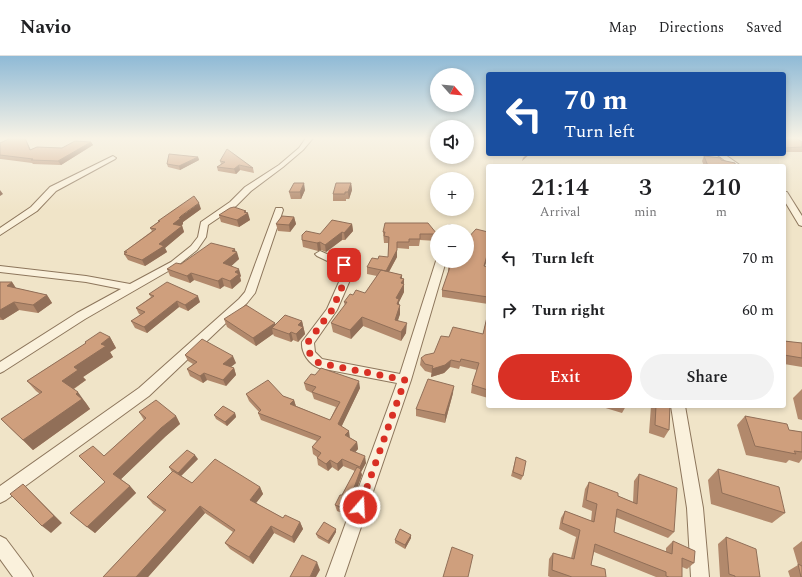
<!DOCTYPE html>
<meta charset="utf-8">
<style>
:root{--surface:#fff;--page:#f2f2f2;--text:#202124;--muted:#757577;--line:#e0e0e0;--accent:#d93025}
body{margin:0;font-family:Spectral,serif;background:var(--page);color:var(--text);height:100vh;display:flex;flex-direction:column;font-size:15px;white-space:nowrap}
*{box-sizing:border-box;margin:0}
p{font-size:13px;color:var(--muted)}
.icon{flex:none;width:22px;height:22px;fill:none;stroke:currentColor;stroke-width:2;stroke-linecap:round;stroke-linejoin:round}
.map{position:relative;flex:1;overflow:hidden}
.side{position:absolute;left:486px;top:108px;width:300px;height:244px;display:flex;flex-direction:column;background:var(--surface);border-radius:4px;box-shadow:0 2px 6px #0003}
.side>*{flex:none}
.hud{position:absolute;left:486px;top:16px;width:300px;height:84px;border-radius:4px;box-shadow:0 2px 6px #0003;background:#1a4fa0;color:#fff;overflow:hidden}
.needle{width:26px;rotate:117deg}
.tools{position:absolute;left:430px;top:12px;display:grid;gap:8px}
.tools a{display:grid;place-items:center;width:44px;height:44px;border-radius:50%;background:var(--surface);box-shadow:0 2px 6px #0003;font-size:20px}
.pin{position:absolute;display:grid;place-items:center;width:34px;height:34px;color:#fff;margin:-17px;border-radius:8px;box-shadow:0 2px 6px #0006}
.me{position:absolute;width:44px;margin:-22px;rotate:19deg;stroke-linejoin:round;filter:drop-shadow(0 0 3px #0008)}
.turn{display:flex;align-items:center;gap:14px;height:84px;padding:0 12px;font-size:18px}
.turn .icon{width:52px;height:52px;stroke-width:2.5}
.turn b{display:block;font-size:28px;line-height:34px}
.eta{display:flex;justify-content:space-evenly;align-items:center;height:68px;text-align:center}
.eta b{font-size:24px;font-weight:600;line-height:28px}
.button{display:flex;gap:8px;margin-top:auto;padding:8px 12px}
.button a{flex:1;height:46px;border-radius:24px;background:var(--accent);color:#fff;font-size:16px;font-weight:600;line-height:46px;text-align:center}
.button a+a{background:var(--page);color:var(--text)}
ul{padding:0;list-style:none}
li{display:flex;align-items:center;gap:12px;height:52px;padding:0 12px}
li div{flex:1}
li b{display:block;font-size:15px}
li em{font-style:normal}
header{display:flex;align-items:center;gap:24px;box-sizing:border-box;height:56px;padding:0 20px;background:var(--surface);border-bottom:1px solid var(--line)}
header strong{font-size:19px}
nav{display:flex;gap:22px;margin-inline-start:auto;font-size:14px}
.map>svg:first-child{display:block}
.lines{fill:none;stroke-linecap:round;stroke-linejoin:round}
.street-casing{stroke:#8d765c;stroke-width:2}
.street{fill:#faf1dc;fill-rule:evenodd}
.wall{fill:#b2896c}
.shaded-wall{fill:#916f58}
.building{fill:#cf9f7d;stroke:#916f58}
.route{stroke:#d93025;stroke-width:7;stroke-dasharray:0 12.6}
</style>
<header>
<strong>Navio</strong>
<nav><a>Map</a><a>Directions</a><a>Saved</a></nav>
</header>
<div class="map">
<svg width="802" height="521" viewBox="0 0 802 521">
<rect width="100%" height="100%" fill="#f0e4c8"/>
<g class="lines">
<g class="street-casing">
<path id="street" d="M306 82H313L303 94 283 111 251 135 236 150 208 169 206 181 197 194 177 210 85 263 4 315 0 317V306L77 257 121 233 86 226 0 216V210L86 220 130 228 171 206 191 190 198 181 201 166 230 146 245 131 279 109 299 92Z
M716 98H724L741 110H733Z
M113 100 116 102 115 103 56 135 37 155 0 179V172L31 151 50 131Z
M784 136H787L802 160V170L799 169 784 144Z
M276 152H282L283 154 255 237 247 247 149 340 6 444 0 447V430L139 332 239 243 245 236Z
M451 169 455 172 454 175H446L448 170Z
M320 195 347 207 353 217 337 254 314 287 315 296 322 303 400 318 436 205H446L411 324 344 521H326L397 327 319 312C309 308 301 297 302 286L327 253 343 217 340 211 317 200 315 198Z
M671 350H685L703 452 709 521H691L687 452Z
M0 480 6 483 30 515 33 521H13L0 503Z"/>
</g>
<use href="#street" class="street"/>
</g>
<path class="wall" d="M11 82H25L31 94 62 92 91 86 93 89 61 109 33 108 32 107 1 103H0V87Z
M784 83 802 86V96H784Z
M704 100 721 104 735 108 738 110H704L702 105Z
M198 101 199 104 180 114 168 111 167 108Z
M220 105 253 112 254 117 240 114 236 118 218 115 217 111 221 108Z
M351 127 352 134 349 143H346V145H333V138Z
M305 134 301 143H291L289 136Z
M201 153 183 166V168L182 169 184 176 165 192 167 196 145 210 128 204 124 198H125L124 196 152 175 150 172 159 165H158Z
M246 157 250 164 239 171 221 166 219 159Z
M294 161 296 168 290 176 278 175 276 168Z
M352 168 353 175 345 184H342L326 196 321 194 318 195 303 191 302 184Z
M383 176 437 178V185L420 184 419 190H409V193L397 192V201L389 216 402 219V222L404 223V236L399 246 400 258 398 264 406 277 401 285 363 270 351 283 333 276 331 267 345 250 344 246 353 239 365 237 377 220 367 218V211L378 203 388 201V187H384Z
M488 176V199L485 210 488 211V248L442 241V234L448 217V211Z
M235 195 239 203 231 210 241 220 240 221 241 225 232 233 224 230 220 233 194 224 190 227 170 220 167 213 181 208Z
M0 226H12L16 232 47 239 52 247 38 257 19 254 3 264H0Z
M149 238 200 246 188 255 179 251 147 277 135 272 131 265 141 259 139 258 136 252 151 241Z
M488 257V342L471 337 472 329 477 314 460 310 459 313 450 311 444 317 431 321 432 317 425 315 420 309 421 302 434 297 449 281 483 278Z
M224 263 276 268 302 265 305 278 298 286 293 284 291 286 274 280 273 278 256 290 227 271Z
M110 281 116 292 110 296 113 301 83 321 86 324 74 333 86 347 90 353 33 394 1 363 40 338 36 335 27 325 86 287 85 286Z
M784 285 802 287V311L784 308Z
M185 299 236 307 230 311 234 312 236 319 226 330 207 324 203 327 190 320 187 313 193 308 188 305Z
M304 327 360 332 341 371 349 375V381L357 386 358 393 355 396 366 407 361 416 362 419 347 459 337 455 335 449 342 439 355 415 343 410 338 415 332 411 328 415 318 409 317 402V401L313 398 312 391 317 385 261 364 258 357 259 356 249 345 246 338 283 340 294 344 296 350 330 364 336 351 314 343 312 337 306 334Z
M802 333V364L798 363 793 342Z
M453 337 445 367 416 360V353Z
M599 350H626L622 357Z
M651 350H670L669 374 664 382 649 377Z
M139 356 176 360 180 368 166 380 121 423 130 430 136 437 95 477 70 457 105 426 79 400H104L144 364Z
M235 357 236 361 227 370 216 363 214 359Z
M745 360 789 374 802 376V403L799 407 789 404 786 407 746 399 737 369Z
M198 403 181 420 192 427 260 431 263 438 256 447 283 462 300 466 303 473 294 487 274 477 253 508 230 493 225 487 233 476 205 457 148 521H103L164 456 153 448 147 441 172 416 169 411Z
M515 405 523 420 521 424 511 420Z
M718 413 785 457 772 467 711 448 708 424Z
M639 418 674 476 668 482 616 461 614 476 666 496V492L673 485 694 507 687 513 682 511V521H656L594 496 591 509 606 521H550L548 520 549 503 553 497 571 502 576 481 559 473 561 462 565 455 591 465 592 455 582 451 585 433 589 426 618 440 633 446 634 425Z
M336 476 329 488 318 482 316 478Z
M411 479V482L405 493 395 487V484Z
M726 481 760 521H720L718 488Z
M802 485V521H790L788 515 798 509 793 492Z"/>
<path class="shaded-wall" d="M91 86 93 89 61 109 58 105Z
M527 98H530L522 105 523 102Z
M198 101 199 104 180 114 179 110Z
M239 109 240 114 236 118 234 113Z
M304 127 305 134 301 143 300 136Z
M351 127 352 134 349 143 348 136Z
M0 134 3 138 0 140Z
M199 147 201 153 183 166V168L176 174 173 168 179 162Z
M246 155V158L248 157 250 164 239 171 237 164 244 156Z
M294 161 296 168 290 176 289 169Z
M352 168 353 175 345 184 344 177Z
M182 170 184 176 165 192 167 196 145 210 142 204 159 188Z
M342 176V184L326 196 325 189Z
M320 186 321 194 318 195 317 187Z
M397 186V201L386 221V215Z
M235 193 236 197 237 196 239 203 226 215 223 207 232 195Z
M488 196V199L483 217 484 210Z
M239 213 241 220 240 221 241 225 232 233 230 225 235 216Z
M191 217 194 224 190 227 187 220Z
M402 219V226L404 223V236L399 246V252L400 249V258L395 273 396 242 400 222Z
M222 222 224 230 220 233 218 225Z
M12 226 17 234 7 230Z
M47 239 52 247 38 257 33 249Z
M198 240 200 246 188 255 185 249Z
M177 245 179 251 147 277 144 271Z
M14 246 19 254 3 264 0 261V254Z
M362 261 363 270 351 283 350 274Z
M302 265 305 278 298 286 296 278 298 269Z
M275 267 277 274 272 272 273 278 256 290 253 282Z
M407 267 406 277 401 285V276Z
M291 276 293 284 291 286 289 278Z
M110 281 116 292 110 296 113 301 83 321 86 324 70 335 62 325 74 311 101 288Z
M233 300 236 307 226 315 223 308Z
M451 304 450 311 444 317 431 321 432 313Z
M234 312 236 319 226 330 223 324Z
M204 317 207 324 203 327 200 320Z
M359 325 360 332 339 376 338 368Z
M454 330 453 337 445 367V359Z
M78 336 90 353 33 394 23 384Z
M294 344 296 351 290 348Z
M235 357 236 361 227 370 225 366Z
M176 360 180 368 166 380 119 425 113 418 161 372Z
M349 375 350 382 345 379Z
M357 386 358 393 351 401 350 394Z
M195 399 198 403 180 421 178 417Z
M365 400 366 407 361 416 362 419 347 459 346 453 360 415V411Z
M342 403 343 410 338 415 337 408Z
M330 404 332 411 328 415 326 408Z
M23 428 62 467 51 477 42 470Z
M130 430 136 437 95 477 87 471Z
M260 431 263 438 253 451 250 444Z
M200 450 205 457 148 521H136Z
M300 466 303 473 294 487 292 481Z
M271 470 274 477 253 508 249 501Z
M336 473V476L329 488 328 485Z
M411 479V482L405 493V489Z
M317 506 320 514 316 521H310Z"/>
<path class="building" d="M11 82H25L30 94 37 91 62 92 75 85 91 86 58 105 31 104 33 103 0 99V87Z
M796 82 802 86V91L784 92V83Z
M227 93 253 112 239 109 234 113 217 111 225 106 220 105Z
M169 98 198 101 179 110 167 108Z
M704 100 721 102V104L735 107V108L738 109V110H708Z
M294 127H304L300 136H289Z
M336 127H351L348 136H345V138H333Z
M194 140 199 147 181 160 179 162H181L173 168 182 170 159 188 164 190 142 204 124 198 127 196H124L156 173 150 172 160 165H158Z
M234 151 246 155 244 156 248 157 237 164 219 159 230 152Z
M282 160 294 161 289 169 276 168Z
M332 164 352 168 344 177 342 176 325 189 320 186 317 187 302 184V179L306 175 320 178Z
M385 167H428L437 178H420V183H409V186H397V194L386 215 367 211 372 202 378 203 379 200 388 201 389 181 384 180 385 176H383Z
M476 173 488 176V196L484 210 488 211V241L442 234 450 211H448L450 205H467V183Z
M211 187 235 193 232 195 237 196 223 207 239 213 235 216 239 218 230 225 222 222 218 225 191 217 187 220 167 213 176 207 181 208Z
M381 214 402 219 400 222 404 223 401 227 404 228 396 242 399 243 397 248 400 249 395 264 407 267 401 276 362 261 350 274 331 267 347 246H344L350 238 353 239 356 234 365 237Z
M0 226H12L7 230 47 239 33 249 14 246 0 254Z
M167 226 198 240 185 249 177 245 144 271 131 265 145 256 136 252 154 240 149 238Z
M246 249 275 267 253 282 224 263Z
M488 257V334L472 329 479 307 461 303 460 306 451 304 445 309 432 313 433 310 425 308 421 302 425 299 434 297 441 280 449 281 453 271 483 278Z
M285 259 302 265 298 269 303 271 296 278 291 276 289 278 272 272Z
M100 276 110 281 101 288 106 290 74 311 78 314 62 325 78 336 76 338 82 343 23 384 1 363 42 336 27 325 86 287 85 286Z
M202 283 233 300 223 308 234 312 223 324 204 317 200 320 187 313 197 306 185 299Z
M784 285 802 287V302L784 299Z
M321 312 359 325 338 368 349 375 345 379 357 386 350 394 365 400 360 411 342 403 337 408 330 404 326 408 317 402 321 397 312 391 321 381 258 357 261 354 246 338 268 324 283 340 294 344 290 348 330 364 340 346 312 336 316 331 304 327 311 318 315 319Z
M428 323 454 330 445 359 416 353Z
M156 344 176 360 161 372 113 418 130 430 87 471 70 457 105 426 79 400 93 390 104 400 146 362 139 356Z
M223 350 235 357 225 366 214 359Z
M656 350H670L669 374 655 369Z
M745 360 787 368 789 374 802 376V396L794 395 796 398 755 390Z
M187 394 195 399 178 417 169 411Z
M516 401 526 405 523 420 513 416Z
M215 403 260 431 250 444 283 462 285 459 300 466 292 481 271 470 249 501 225 487 235 474 200 450 136 521H103L166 454 147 441 173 415 192 427Z
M357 411 361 413 346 453 335 449 340 439H342Z
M718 413 779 431 785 457 722 437Z
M639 418 677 432 674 476 617 453 614 476 672 498 673 485 695 495 694 507 682 502V521H669L666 520V516L595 488 591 509 605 513 606 521H572L552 514 553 497 574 503 580 474 562 467 565 455 594 466 597 448 586 444 589 426 618 437V440L637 448Z
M23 428 54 460 42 470 10 438Z
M324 466 336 473 328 485 316 478Z
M400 473 411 479 405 489 395 484Z
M726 481 756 493 760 521H735V520L729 518Z
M452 491 473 499 468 521H443Z
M302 499 317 506 310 521H290Z
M798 508 802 510V521H801Z"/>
<linearGradient id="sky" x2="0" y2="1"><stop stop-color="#8fbad6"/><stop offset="0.53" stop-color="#f8f3e6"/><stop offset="1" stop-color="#f8f3e6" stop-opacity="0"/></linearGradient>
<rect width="802" height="155" fill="url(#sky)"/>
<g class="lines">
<path class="route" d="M344 209 348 217 332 254 308 286C306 295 313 303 319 307L405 324 360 451"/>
</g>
</svg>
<div class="tools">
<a><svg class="needle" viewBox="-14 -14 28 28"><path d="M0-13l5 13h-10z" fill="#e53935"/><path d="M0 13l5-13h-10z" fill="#757577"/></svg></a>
<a><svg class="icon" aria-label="sound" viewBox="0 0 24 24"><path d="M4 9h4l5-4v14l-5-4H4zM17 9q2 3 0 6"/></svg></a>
<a>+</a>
<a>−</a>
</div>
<div class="pin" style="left:344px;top:209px;background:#d93025"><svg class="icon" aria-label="arrive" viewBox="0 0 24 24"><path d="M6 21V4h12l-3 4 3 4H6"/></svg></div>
<svg class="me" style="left:360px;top:451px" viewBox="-20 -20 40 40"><circle r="17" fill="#d93025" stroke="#fff" stroke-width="3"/><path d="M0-11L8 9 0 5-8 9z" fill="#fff"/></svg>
<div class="hud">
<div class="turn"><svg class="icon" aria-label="left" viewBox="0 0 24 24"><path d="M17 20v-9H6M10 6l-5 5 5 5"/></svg><div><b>70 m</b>Turn left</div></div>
</div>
<section class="side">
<div class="eta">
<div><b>21:14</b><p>Arrival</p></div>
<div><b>3</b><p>min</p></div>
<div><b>210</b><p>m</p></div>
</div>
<ul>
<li><svg class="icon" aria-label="left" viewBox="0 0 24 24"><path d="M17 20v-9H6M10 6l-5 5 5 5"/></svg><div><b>Turn left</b></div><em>70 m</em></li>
<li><svg class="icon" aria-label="right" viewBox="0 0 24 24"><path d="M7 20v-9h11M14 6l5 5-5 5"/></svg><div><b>Turn right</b></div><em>60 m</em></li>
</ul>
<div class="button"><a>Exit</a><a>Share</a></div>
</section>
</div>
